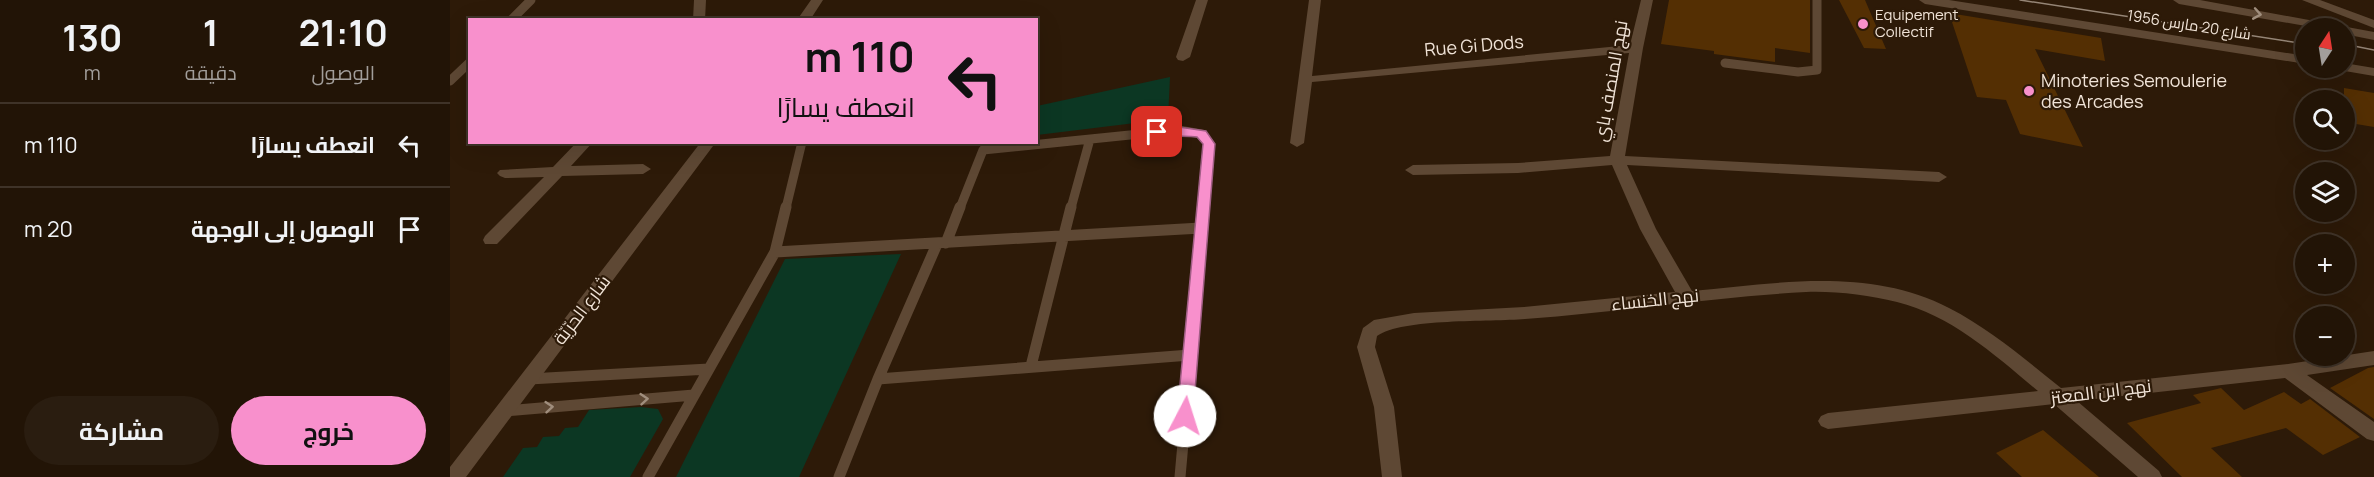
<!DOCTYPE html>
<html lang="ar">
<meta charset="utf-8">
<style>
:root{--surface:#221406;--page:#2a1d10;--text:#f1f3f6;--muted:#a29e9b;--line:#3f3328;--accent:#f890cc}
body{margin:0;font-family:Manrope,Cairo,sans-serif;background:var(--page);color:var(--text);direction:rtl;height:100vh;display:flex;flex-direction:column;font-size:22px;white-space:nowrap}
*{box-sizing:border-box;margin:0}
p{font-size:20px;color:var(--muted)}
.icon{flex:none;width:33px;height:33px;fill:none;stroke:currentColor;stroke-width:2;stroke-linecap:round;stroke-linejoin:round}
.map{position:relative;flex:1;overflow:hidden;direction:ltr}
.details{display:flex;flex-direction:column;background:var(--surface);width:450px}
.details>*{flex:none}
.top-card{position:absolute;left:18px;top:18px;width:570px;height:126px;border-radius:0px;box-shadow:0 6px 24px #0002,0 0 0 2px var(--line);direction:rtl;background:#f890cc;color:#111;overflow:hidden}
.needle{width:39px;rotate:12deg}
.buttons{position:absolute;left:1845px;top:18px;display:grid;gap:12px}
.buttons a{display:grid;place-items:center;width:60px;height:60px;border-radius:50%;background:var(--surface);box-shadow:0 6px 24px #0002,0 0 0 2px var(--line);font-size:30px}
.pin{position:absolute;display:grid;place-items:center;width:51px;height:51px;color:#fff;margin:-26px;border-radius:12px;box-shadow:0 3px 9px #0006}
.me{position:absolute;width:66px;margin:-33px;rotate:5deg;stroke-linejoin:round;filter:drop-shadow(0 0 4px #0008)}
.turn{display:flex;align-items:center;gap:21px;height:126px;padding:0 24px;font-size:27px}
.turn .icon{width:78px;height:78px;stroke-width:2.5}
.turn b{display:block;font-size:42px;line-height:51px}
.eta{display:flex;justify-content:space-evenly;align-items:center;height:102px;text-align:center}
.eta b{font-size:36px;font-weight:700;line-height:42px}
.cta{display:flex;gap:12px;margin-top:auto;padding:12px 24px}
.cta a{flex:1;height:69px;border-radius:36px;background:var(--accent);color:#111;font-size:24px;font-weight:700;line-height:69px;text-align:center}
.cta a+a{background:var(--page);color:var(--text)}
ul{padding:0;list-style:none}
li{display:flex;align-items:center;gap:18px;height:84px;padding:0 24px;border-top:2px solid var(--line)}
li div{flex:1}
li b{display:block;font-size:22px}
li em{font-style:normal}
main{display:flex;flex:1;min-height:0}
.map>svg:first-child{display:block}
.green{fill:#0c3723}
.building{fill:#542f03}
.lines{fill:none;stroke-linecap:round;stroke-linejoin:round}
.service-far1{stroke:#5e4834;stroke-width:9}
.service{stroke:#5e4834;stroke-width:11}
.minor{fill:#5e4834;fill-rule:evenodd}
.tertiary{fill:#5e4834;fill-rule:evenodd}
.secondary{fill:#5e4834;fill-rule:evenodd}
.tram{stroke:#958576;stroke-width:1.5}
.oneway{stroke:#a08e7d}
.route{fill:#f890cc;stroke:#a15e85;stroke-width:1.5}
.poi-dot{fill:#f890cc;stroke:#2d1a08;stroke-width:2}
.labels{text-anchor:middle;stroke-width:4.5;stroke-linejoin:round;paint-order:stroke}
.far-poi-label{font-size:15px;fill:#f0e3d7;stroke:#2d1a08;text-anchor:start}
.far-street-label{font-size:15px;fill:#f0e3d7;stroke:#2d1a08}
.street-label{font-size:18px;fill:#f0e3d7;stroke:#2d1a08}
.poi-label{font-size:18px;fill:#f0e3d7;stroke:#2d1a08;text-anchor:start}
</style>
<main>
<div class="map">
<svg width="1924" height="477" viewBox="0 0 1924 477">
<rect width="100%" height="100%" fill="#2d1a08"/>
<path class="green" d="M720 77 718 119 587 135V106Z
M451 254 349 477H226L335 259Z
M191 407 208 409 213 419 180 477H53L73 448 87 447 93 437 109 436 115 428 128 427 139 410Z"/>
<path class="building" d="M1219 0H1360V53L1325 48V62L1264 54V51L1211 44Z
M1389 0H1415L1436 49 1414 48Z
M1499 13 1651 38 1655 61 1585 49 1633 147 1570 134 1556 100 1527 97Z
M1894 88 1924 93V127L1900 123 1894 115Z
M1924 367V419L1880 388 1918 368Z
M1771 388 1794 410 1834 392 1851 404 1860 399 1910 437 1873 455 1836 428 1761 448 1792 477H1732L1677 423 1751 403 1743 395Z
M1593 430 1649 477H1572L1546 453Z"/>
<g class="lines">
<path class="service-far1" d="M61 20 81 0
M1275 63 1348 72 1367 70V0
M0 81 20 62
M336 208 352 142
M510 208 533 150 729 130 751 134 759 144 753 208
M621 208 640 139"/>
<path class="service" d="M496 243 510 207
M325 252 751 228
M581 366 621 207
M79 379 259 369
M428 379 740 355
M54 411 244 395
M198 477 325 252 336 207
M389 477 428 379 487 244
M730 477 754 207"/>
<path class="minor" d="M244 0H256L255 20H243Z
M746 0H758L740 57 733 61 728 60 726 57Z
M859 0H871L862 76 1180 45 1191 0H1203L1193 48 1175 156 1489 172 1497 177 1489 182 1177 165 1206 229 1242 291C1327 283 1420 267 1499 308 1540 329 1576 360 1611 388L1838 364 1924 351V365L1857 375 1924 422V441L1917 439 1835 378 1627 401 1709 471 1712 477H1688L1604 404 1378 429 1371 426 1368 421 1371 416 1378 413 1588 391C1546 356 1501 315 1447 302 1418 295 1386 291 1356 292 1262 297 1169 312 1075 319 1041 322 952 318 927 336L925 347 944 407 952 477H932L924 407 907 347 913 328 924 320 964 313 1074 307 1225 292 1190 229 1162 165 1068 173 963 175 955 170 963 165 1068 163 1160 156 1179 53 862 82 854 143 847 147 840 143Z
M127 142H143L121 166 193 164 201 169 193 174 112 176 47 244H35L33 240 35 236 94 177 55 178 50 176 47 173 50 170 103 167Z"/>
<path class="tertiary" d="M361 0H373L360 20H347Z
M251 142H266L16 477H0V467Z"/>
<path class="secondary" d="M1469 0H1499L1856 56V64L1475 4Z
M1723 0H1750L1924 32V40L1894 34V28H1867L1729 4Z
M1852 0H1870L1924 20V28Z
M1894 63 1924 68V76L1889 70 1888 68H1894Z"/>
<path class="tram" d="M1570 0 1856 44
M1894 44 1924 50"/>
</g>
<defs><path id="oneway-chevron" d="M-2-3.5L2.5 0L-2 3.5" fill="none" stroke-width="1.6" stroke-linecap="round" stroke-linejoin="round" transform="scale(1.5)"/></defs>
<g class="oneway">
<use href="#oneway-chevron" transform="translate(1807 14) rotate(10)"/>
<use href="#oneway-chevron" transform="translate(194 399) rotate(-5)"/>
<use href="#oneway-chevron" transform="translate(99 407) rotate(-5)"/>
</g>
<path class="route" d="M729 127 756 131 765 144 743 416 741 421 735 423 729 421 727 416 753 144 747 137C736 135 708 138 701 132L707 129Z"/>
<g class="poi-dot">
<circle cx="1413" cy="24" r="6"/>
<circle cx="1579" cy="91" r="6"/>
</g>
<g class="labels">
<g class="far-poi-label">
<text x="1425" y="20">Equipement<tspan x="1425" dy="17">Collectif</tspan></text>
</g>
<g class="far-street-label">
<text transform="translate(1739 25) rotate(9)" y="5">شارع 20 مارس 1956</text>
</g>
<g class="street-label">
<text transform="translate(1024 46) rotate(-5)" y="6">Rue Gi Dods</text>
<text transform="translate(1161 81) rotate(-80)" y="6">نهج المنصف باي</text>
<text transform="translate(1205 300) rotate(-6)" y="6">نهج الخنساء</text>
<text transform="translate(132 310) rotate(-53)" y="6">شارع الحرّيّة</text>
<text transform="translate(1651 392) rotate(-7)" y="6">نهج ابن المعتز</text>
</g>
<g class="poi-label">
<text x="1591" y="87">Minoteries Semoulerie<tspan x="1591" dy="21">des Arcades</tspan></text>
</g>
</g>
</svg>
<div class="buttons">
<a><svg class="needle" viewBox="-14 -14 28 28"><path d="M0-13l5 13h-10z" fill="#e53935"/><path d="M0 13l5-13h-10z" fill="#a29e9b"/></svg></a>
<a><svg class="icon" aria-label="search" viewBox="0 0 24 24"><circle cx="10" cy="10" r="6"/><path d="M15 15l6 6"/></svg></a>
<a><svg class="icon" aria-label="layers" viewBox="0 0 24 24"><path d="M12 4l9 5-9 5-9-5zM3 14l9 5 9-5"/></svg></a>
<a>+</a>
<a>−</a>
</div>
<div class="pin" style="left:707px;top:132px;background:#d93025"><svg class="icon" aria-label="arrive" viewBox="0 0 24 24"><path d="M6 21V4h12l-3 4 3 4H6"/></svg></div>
<svg class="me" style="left:735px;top:416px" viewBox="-20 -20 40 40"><circle r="19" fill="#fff"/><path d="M0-13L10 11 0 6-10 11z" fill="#f890cc"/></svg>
<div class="top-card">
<div class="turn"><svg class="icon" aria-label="left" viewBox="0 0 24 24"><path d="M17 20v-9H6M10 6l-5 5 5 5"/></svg><div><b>110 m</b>انعطف يسارًا</div></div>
</div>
</div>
<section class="details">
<div class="eta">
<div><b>21:10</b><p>الوصول</p></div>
<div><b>1</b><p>دقيقة</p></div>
<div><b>130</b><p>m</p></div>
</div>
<ul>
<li><svg class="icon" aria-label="left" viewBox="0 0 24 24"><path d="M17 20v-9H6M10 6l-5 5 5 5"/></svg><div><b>انعطف يسارًا</b></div><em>110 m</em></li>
<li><svg class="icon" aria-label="arrive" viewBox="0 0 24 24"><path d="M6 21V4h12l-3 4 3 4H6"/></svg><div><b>الوصول إلى الوجهة</b></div><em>20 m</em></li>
</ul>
<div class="cta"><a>خروج</a><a>مشاركة</a></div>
</section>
</main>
